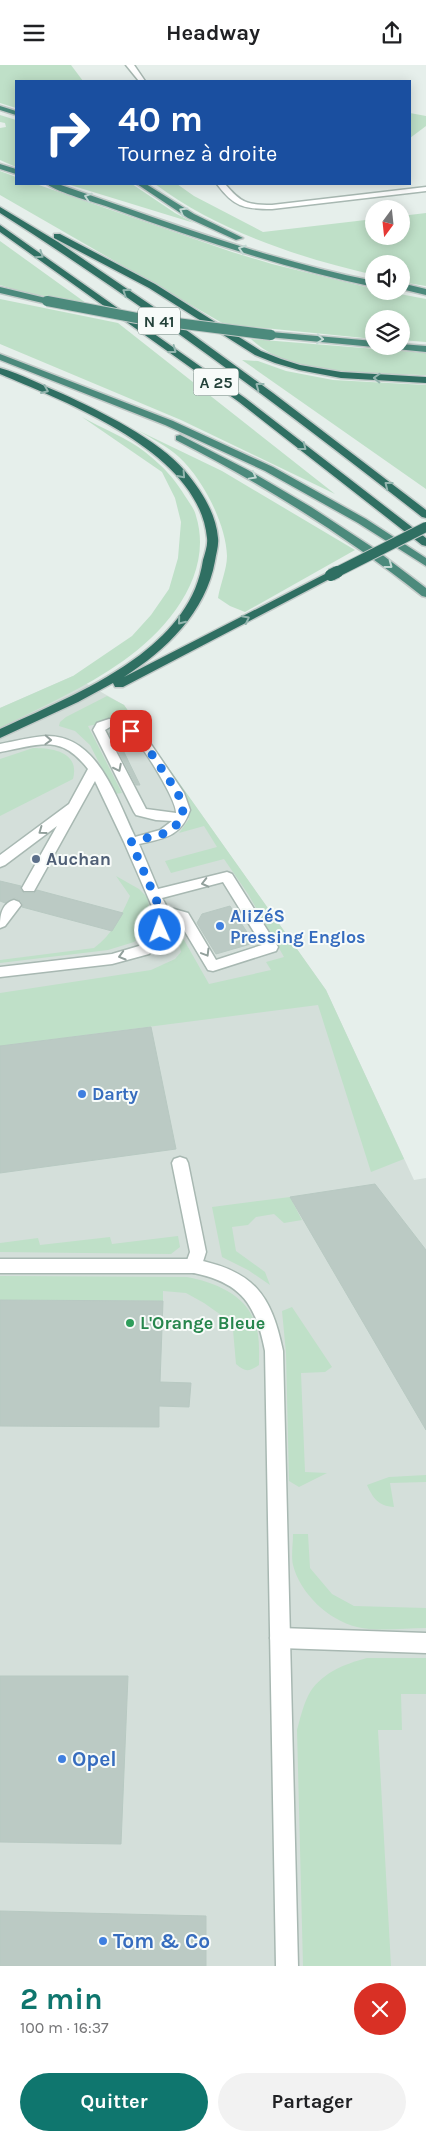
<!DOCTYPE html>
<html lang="fr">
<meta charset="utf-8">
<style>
:root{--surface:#fff;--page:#f2f2f2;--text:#202124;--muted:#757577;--accent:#0f766e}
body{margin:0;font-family:Karla,sans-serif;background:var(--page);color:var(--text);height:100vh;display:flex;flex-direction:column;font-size:19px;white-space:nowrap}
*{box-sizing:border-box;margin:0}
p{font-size:16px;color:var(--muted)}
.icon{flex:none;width:28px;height:28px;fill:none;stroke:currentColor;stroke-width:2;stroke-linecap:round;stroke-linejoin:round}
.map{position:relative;height:1901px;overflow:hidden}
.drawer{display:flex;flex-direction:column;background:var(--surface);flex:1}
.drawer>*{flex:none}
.banner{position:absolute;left:15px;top:15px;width:396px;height:105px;border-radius:0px;box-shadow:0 2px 12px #0003;background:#1a4fa0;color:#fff;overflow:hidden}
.needle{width:32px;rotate:195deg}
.controls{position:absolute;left:365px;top:135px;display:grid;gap:10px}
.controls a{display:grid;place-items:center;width:45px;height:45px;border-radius:50%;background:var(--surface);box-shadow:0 2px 12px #0003;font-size:25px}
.pin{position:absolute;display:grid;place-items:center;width:42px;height:42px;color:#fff;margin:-21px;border-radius:10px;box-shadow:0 2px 8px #0006}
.me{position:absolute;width:55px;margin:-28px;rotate:358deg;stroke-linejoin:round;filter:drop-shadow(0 0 4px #0008)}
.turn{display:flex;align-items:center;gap:18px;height:105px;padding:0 20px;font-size:22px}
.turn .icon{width:65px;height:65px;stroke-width:2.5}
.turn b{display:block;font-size:35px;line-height:42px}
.round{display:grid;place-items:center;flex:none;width:52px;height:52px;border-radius:26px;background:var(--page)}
.summary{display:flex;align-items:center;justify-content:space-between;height:85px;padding:0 20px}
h1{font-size:30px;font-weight:700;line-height:38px;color:var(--accent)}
.button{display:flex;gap:10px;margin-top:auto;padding:10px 20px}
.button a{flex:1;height:58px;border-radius:30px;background:var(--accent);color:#fff;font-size:20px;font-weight:700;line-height:58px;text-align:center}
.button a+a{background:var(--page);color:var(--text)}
header{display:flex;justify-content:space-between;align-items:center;height:65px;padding:0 20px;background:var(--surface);font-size:22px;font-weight:700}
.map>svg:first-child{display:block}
.built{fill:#d4dfda}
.green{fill:#bfe0c8}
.building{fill:#bbcac4;stroke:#b8c9c2}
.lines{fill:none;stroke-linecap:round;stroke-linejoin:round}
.service-casing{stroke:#a8b8b2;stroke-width:3}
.minor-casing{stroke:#a8b8b2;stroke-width:3}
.trunk-casing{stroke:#c2cac8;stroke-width:3}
.motorway-casing{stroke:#c2cac8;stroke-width:3}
.service{fill:#fff;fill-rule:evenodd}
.minor{fill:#fff;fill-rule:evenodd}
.trunk{fill:#4c8a7c;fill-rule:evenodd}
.motorway{fill:#2f6f62;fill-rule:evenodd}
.trunk-bridge-casing{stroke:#c2cac8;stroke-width:12;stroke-linecap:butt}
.motorway-bridge-far1-casing{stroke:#c2cac8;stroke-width:12;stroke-linecap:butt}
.motorway-bridge-casing{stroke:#c2cac8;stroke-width:14;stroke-linecap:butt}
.trunk-bridge{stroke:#4c8a7c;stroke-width:10}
.motorway-bridge-far1{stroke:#2f6f62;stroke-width:10}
.motorway-bridge{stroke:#2f6f62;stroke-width:12}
.oneway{stroke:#c4d9d4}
.oneway2{stroke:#93b5ae}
.oneway3{stroke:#92a09c}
.route{stroke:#1a73e8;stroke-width:9;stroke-dasharray:0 16.2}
.service-dot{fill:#5c6f8a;stroke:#f7fbf9;stroke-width:2}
.shop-dot{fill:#3f7fe0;stroke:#f7fbf9;stroke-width:2}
.leisure-dot{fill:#2e9e5b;stroke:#f7fbf9;stroke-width:2}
.labels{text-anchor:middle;stroke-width:4;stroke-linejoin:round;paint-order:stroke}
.shield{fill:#f7fbf9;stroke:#637a73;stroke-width:1}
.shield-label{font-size:16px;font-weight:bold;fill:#24423a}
.service-label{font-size:18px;font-weight:bold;fill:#4e5e75;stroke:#f7fbf9;text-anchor:start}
.shop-label{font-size:18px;font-weight:bold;fill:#366cbe;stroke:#f7fbf9;text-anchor:start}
.leisure-label{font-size:18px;font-weight:bold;fill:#27864d;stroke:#f7fbf9;text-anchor:start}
.near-shop-label{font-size:21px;font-weight:bold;fill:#366cbe;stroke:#f7fbf9;text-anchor:start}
</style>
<header><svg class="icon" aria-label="menu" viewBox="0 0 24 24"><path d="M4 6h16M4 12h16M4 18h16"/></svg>Headway<svg class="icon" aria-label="share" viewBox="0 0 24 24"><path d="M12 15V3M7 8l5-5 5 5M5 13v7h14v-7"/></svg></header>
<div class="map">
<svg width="426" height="1901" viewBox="0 0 426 1901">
<rect width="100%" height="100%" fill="#e6efeb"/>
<path class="built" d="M73 611 124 640 326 925 414 1115 426 1113V1901H0V643Z"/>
<path class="green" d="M0 0H71L83 16H16V43L0 38Z
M410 48 426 51V61L410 73Z
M0 50 16 55V102L0 95V63L6 62 5 58 0 57Z
M0 106 16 112V119H36L232 187 272 199 374 224V226H384L426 234V277L401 275V254H374V274L224 259 0 130Z
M67 119H132L175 148 194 158Z
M155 119H177L194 131 263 167 374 154V171H401V151L426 148V221L401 217V199H374V210C297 192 218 166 155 119Z
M0 176 86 238 26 228 0 220Z
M0 234 118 258 335 429 181 355 0 279Z
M251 274 426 288V310C371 308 294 314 251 274Z
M242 295 258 296 286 306 333 315 426 320V424Z
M82 352C101 363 128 373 145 387 165 403 174 413 187 434 190 439 195 445 196 451 214 509 168 565 123 596 85 623 41 642 0 663V643L73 611 132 571 151 550 169 524 178 493 181 457 175 433 162 407Z
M137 365 222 406 355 485 245 547 230 541 218 533C220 520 227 504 227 491 226 459 203 414 179 392 167 381 151 373 137 365Z
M107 631 124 640 326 925 404 1094 371 1107 318 940 0 981V928L151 905 175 894 181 887 175 859 209 919 271 905 266 897 284 892 248 829 224 794 171 808 165 796 217 782 204 761 179 768 189 754 188 742 183 730 128 653 88 661 122 728 115 729 90 680 75 666 59 661 60 657 66 652Z
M33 683C53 683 80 687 73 714L0 751V694Z
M116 811 139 824 148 833 150 850 148 863 134 877 108 885 0 898V895L94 883C112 870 121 851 130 831Z
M290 1132 302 1155 284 1158 274 1149 256 1152 248 1160 232 1162 236 1186 265 1207 270 1220 248 1205 222 1192 212 1142Z
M178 1171 180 1182 171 1189 0 1187V1178L38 1173 40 1180 110 1172 112 1179Z
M0 1211 187 1212C213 1217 246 1229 255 1258 260 1271 259 1286 259 1300 249 1307 245 1307 236 1299L233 1265 221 1250 204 1238 186 1228 163 1226V1236L0 1235Z
M292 1242 332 1302 325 1307 301 1308 305 1407 327 1408 299 1422 289 1416 286 1288 282 1246Z
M426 1410V1417L390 1418 394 1442C378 1441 373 1433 367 1420L389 1412Z
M293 1469H308L310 1503 332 1529 354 1541 426 1543V1563C404 1563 378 1567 357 1562 328 1555 300 1528 293 1500 291 1491 293 1479 293 1469Z
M367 1593H426V1629H401L402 1665H378L391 1901H303L297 1665C300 1654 303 1641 308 1631 319 1609 344 1599 367 1593Z"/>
<path class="building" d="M114 667 121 681 140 720H136L109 668Z
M0 816 21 821 20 824 24 828H34L37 825 123 848 112 866 22 842 23 840 21 836 15 833 5 838 0 836Z
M230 841 254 878 216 889 197 858 202 849Z
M151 962 176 1084 0 1108V981Z
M375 1119 426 1185V1365L290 1132Z
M0 1235 163 1236 160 1317 191 1318 189 1342 159 1341V1362L0 1361Z
M0 1611H128L121 1779 0 1777Z
M0 1846 206 1851V1901H0Z"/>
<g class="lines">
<g class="service-casing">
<path id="service" d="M126 0H134L145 16H139Z
M217 119H225C241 138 247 140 272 140L426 122V126L272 144C244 144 234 142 217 119Z
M109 654 126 657 144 669 184 728 190 745C181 772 164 773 139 779L158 824 227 807 232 809 278 882 276 886 213 906 208 905 178 855 168 852 167 865 149 889 112 899 0 912V902L112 889 139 881 153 864 154 846 124 777 95 716 34 826H24L22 823 57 761 5 800 0 802V790L69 739 88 704C60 668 40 680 0 687V679C15 676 31 672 46 671 98 670 116 733 135 772L160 765 172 756 156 755 136 750 134 747 93 665 97 658ZM110 662C119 663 127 668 134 674 144 682 177 736 176 748L146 744 105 665ZM223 817 262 880 216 895 188 848 167 842 162 833Z
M14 835 19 837 21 840 5 861 0 863C0 851 1 839 14 835Z
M180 1092 186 1094 188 1098 206 1187 200 1206 194 1208 188 1206 185 1201 190 1187 172 1098 174 1094Z
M280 1563 426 1568V1588L280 1583 273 1580 270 1573 273 1566Z"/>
</g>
<g class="minor-casing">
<path id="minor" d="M0 1194H194C253 1206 271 1228 283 1286L298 1901H276L265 1286C256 1240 242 1218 194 1208H0Z"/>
</g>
<g class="trunk-casing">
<path id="trunk" d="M0 41 16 46V50L0 45Z
M0 99 16 104V109L0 104Z
M47 119H58C162 155 265 194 374 216V222C284 203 197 174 111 143 95 137 58 128 47 119Z
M137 119H146L194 149 243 173 236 175 188 153Z
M401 218 426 224V230L401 224Z
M0 222 50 234 52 236 47 239 0 228Z
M271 267 374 276V281H376L374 282 268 272V268Z
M401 279 426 281V287L396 284 391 281H401Z
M0 289 173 356 273 402 366 454 426 493V501L358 458 265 406 165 360 0 295Z
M180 370 248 405 311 442 372 482 426 523V532L422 531C345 470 264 420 176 375V371Z"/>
</g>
<g class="motorway-casing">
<path id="motorway" d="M0 142 58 177 167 251 273 328 426 445V453L422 452C285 345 147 241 0 148Z
M0 160 245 333 426 473V481L422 480 239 337 0 167Z
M54 169H60L155 219 261 286 281 294 300 300 341 307 426 312V318L341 313 299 305 275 298 255 290 149 223 54 173Z
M0 303C22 309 43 321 63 329 100 346 159 375 185 406 201 425 216 448 218 473 219 480 216 489 215 496 206 547 166 585 124 612L327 508H335L337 510 123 622H115L113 618 78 637 0 673V664C48 642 97 622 140 590 172 565 197 536 203 495 205 488 208 480 207 473 199 387 68 338 0 309Z"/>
</g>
<use href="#service" class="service"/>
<use href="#minor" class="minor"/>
<use href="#trunk" class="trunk"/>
<use href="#motorway" class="motorway"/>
<g class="trunk-bridge-casing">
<path id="trunk-bridge" d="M47 236 137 253 271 270"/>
</g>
<g class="motorway-bridge-far1-casing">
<path id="motorway-bridge-far1" d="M335 508 426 462"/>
</g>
<g class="motorway-bridge-casing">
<path id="motorway-bridge" d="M331 510 337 507"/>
</g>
<use href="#trunk-bridge" class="trunk-bridge"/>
<use href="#motorway-bridge-far1" class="motorway-bridge-far1"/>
<use href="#motorway-bridge" class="motorway-bridge"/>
</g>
<defs><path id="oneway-chevron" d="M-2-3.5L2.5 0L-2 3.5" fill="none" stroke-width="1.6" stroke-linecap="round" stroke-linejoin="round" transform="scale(1.25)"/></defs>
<g class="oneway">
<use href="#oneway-chevron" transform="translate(88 132) rotate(-161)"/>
<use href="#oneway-chevron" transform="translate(183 146) rotate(-150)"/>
<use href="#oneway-chevron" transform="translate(242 184) rotate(-162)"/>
<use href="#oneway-chevron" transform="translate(320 274) rotate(5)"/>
<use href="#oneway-chevron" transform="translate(253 411) rotate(29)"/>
<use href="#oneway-chevron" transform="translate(389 500) rotate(37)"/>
</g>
<g class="oneway2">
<use href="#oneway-chevron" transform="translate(40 190) rotate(35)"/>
<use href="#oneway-chevron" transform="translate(126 227) rotate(-146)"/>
<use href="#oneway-chevron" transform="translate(173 285) rotate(37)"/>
<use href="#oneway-chevron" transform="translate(377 313) rotate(-178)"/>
<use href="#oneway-chevron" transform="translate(259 321) rotate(-143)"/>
<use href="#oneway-chevron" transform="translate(45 325) rotate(23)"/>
<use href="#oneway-chevron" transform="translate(303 382) rotate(38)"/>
<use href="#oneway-chevron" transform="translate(182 410) rotate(48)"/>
<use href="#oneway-chevron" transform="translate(388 420) rotate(-142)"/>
<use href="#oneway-chevron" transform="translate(246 554) rotate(-27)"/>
<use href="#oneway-chevron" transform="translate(181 556) rotate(129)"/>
</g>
<g class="oneway3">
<use href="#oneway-chevron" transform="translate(48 675) rotate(2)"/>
<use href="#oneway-chevron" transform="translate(118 703) rotate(63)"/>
<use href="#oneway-chevron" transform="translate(42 766) rotate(144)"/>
<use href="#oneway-chevron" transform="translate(205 818) rotate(166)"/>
<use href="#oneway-chevron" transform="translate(206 888) rotate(59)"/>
<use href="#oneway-chevron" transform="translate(122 891) rotate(164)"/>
</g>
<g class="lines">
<path class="route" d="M131 666 140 672 178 728 183 745 180 757 166 768 131 777 161 846 160 865"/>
</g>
<circle class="service-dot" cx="36" cy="794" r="5"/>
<g class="shop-dot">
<circle cx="220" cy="861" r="5"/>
<circle cx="82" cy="1029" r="5"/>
<circle cx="62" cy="1694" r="5"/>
<circle cx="103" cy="1876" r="5"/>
</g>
<circle class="leisure-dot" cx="130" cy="1258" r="5"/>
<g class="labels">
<g class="shield">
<rect x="138" y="242.5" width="42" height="27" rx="4"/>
<rect x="193.5" y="303.5" width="45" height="27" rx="4"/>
</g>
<g class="shield-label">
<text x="159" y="262">N 41</text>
<text x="216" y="323">A 25</text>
</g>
<g class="service-label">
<text x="46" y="800">Auchan</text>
</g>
<g class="shop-label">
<text x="230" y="857">AliZéS<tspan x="230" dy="21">Pressing Englos</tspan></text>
<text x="92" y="1035">Darty</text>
</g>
<g class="leisure-label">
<text x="140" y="1264">L'Orange Bleue</text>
</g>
<g class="near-shop-label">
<text x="72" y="1701">Opel</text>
<text x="113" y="1883">Tom &amp; Co</text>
</g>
</g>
</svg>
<div class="controls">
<a><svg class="needle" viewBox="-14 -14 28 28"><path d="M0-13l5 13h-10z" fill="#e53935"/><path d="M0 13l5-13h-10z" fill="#757577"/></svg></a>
<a><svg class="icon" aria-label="sound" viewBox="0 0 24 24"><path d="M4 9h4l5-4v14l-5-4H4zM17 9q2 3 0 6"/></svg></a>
<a><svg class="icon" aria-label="layers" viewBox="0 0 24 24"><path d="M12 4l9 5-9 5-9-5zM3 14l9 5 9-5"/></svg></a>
</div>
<div class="pin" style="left:131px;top:666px;background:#d93025"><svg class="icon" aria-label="arrive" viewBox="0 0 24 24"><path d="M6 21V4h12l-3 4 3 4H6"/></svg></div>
<svg class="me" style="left:160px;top:865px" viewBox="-20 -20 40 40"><circle r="17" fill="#1a73e8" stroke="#fff" stroke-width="3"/><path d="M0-11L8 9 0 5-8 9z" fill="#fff"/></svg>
<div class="banner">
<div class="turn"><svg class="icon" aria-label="right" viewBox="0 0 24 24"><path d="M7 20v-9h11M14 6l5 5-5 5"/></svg><div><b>40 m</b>Tournez à droite</div></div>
</div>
</div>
<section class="drawer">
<div class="summary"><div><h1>2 min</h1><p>100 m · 16:37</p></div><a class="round" style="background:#d93025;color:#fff"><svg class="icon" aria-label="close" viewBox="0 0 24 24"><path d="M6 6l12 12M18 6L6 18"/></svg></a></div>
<div class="button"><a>Quitter</a><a>Partager</a></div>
</section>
